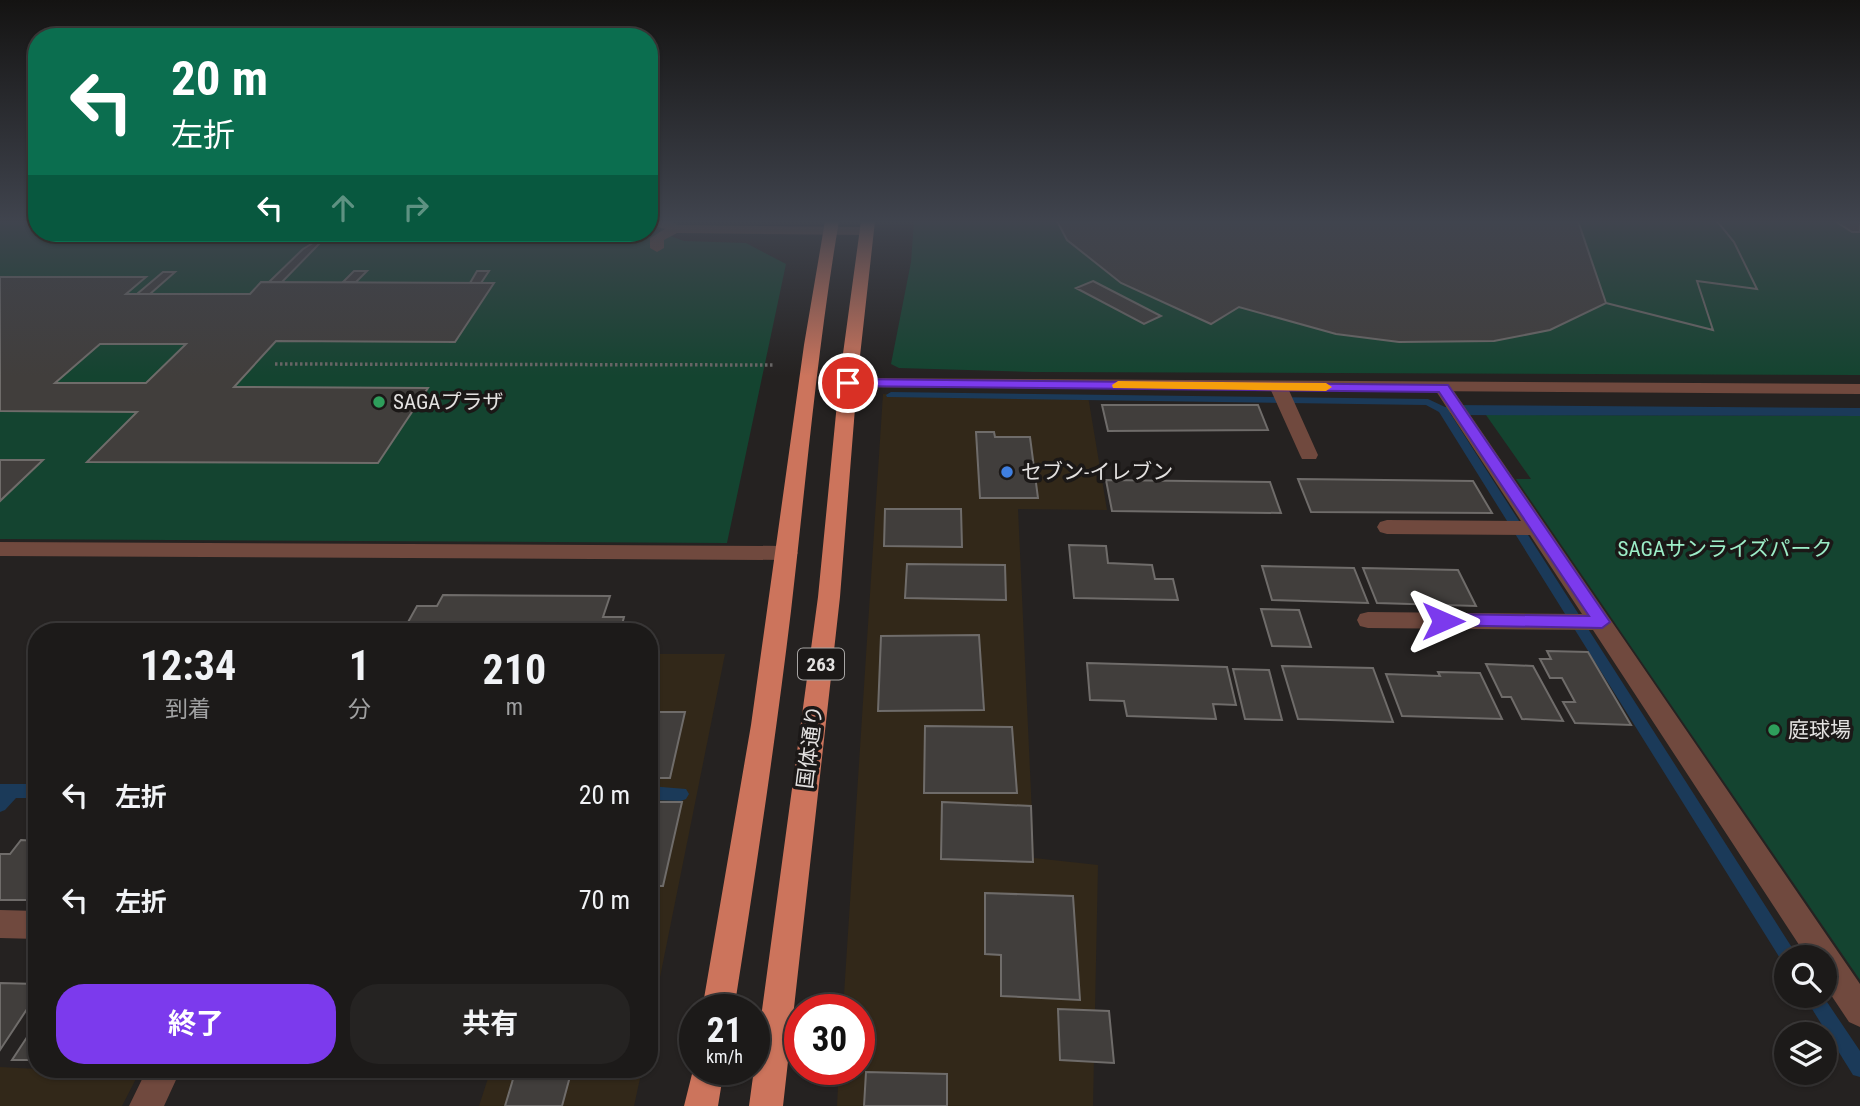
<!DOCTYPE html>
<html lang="ja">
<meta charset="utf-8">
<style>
:root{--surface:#1c1a19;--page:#252322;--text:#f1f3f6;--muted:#a0a1a2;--line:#3a3838;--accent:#7c3aed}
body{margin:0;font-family:"Roboto Condensed","Noto Sans JP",sans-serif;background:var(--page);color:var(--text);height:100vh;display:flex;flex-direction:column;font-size:26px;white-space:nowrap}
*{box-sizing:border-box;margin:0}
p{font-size:23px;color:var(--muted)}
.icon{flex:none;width:38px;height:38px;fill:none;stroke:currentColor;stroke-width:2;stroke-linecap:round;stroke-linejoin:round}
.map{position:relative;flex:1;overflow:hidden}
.sheet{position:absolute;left:28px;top:623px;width:630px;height:455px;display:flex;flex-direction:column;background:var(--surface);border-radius:28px;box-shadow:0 2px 5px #0004,0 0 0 2px var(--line)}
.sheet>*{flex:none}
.banner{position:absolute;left:28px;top:28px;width:630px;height:214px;border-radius:28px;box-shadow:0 2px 5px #0004,0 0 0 2px var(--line);background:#0b6e4f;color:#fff;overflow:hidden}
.buttons{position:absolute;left:1774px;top:945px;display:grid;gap:14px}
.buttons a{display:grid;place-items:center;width:63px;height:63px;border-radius:50%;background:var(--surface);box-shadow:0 2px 5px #0004,0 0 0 2px var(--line);font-size:35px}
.speed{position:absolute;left:679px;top:994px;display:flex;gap:14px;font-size:35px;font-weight:700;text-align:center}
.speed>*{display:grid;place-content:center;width:91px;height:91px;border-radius:50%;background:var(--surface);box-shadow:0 2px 5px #0004,0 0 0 2px var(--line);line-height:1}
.speed small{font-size:18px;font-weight:400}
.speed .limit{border:10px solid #d22;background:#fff;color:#111}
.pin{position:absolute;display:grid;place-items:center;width:60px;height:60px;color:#fff;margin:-30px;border:4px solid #fff;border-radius:50%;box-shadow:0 2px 7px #0007}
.me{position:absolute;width:77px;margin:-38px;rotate:90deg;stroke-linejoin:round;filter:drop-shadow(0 0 5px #0008)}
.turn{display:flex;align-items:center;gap:24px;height:147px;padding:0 28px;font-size:32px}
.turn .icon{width:91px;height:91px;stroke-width:2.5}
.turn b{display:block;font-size:49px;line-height:60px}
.lanes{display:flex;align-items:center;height:66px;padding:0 28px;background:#0003;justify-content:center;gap:35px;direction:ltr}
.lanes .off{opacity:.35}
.eta{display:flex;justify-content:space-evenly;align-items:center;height:119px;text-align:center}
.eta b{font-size:42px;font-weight:700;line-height:49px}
.button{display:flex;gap:14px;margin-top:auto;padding:14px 28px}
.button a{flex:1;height:80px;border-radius:28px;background:var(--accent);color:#fff;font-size:28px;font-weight:700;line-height:80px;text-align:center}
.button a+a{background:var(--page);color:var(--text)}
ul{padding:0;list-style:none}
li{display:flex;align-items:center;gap:21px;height:105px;padding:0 28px}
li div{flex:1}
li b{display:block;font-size:26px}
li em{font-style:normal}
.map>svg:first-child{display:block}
.commercial{fill:#322819}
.green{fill:#144430}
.water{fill:#1b3a59}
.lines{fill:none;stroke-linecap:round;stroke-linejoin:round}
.stream{fill:#1b3a59;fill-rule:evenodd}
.building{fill:#413e3c;stroke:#6f6c6a;stroke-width:2;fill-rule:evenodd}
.path{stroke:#6a6766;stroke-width:3.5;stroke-dasharray:2.5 2.5;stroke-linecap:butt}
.service{fill:#70493e;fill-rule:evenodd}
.minor{fill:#70493e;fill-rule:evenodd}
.tertiary{fill:#70493e;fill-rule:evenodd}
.trunk{fill:#cc745c;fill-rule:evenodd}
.route{fill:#7c3aed;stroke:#51269a;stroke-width:2}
.slow{fill:#f59e0b}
.leisure-dot{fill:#2e9e5b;stroke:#1b1817;stroke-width:2.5}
.shop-dot{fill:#3f7fe0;stroke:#1b1817;stroke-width:2.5}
.labels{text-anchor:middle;stroke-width:7;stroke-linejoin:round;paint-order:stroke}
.shield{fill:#1b1817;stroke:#a7a5a4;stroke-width:2}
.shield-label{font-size:19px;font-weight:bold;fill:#e3e1e0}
.poi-label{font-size:21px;fill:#e3e1e0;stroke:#1b1817;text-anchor:start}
.park-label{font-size:21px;fill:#9cedc7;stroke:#1b1817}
.street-label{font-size:21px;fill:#e3e1e0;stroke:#1b1817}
</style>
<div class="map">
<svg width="1860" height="1106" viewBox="0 0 1860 1106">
<rect width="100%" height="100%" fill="#252221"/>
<path class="commercial" d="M883 394 1088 396 1107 510 1018 509 1034 858 1098 865 1093 1106H837L839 1069H859V1010H843Z
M649 654H725L649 1032Z
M0 1067 37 1069H141L122 1106H0Z
M491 1069H642L634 1106H479Z"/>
<path class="green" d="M0 221H37V233H649V228L684 241 746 243 786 264 727 543 0 539Z
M914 221H1860V375L1033 372 899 368 891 364 911 262Z
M1486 415 1860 416V980L1516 479H1531Z"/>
<path class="water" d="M1446 405 1860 408V416L1453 415Z"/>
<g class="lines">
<path class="stream" d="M891 392 1428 399 1445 407 1467 408V412L1450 413 1798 957H1787V965L1783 963 1439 412 1426 405 887 397 886 395Z
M0 784H37V798H16L5 810 0 812Z
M649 786 686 789 689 794 686 799 681 801 649 800Z
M1804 996H1823L1860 1051V1077L1853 1075Z"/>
</g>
<path class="building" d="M1057 221H1717L1734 242 1757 289 1697 281 1713 330 1606 303 1550 330 1494 341 1399 342 1336 334 1239 307 1211 324 1121 283 1067 240Z
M1578 221H1717L1734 242 1757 289 1697 281 1713 330 1606 303Z
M1835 221H1860V232H1852Z
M313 243H320L282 282H269L303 249Z
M354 271H367L356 282H343Z
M477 271H489L481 283H470Z
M163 272H175L150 294H137Z
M0 277H146L126 294H250L261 282 494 283 455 342 276 341 234 387 428 388 378 463 87 462 137 412 0 411ZM100 344H186L146 383H55Z
M1093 281 1161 316 1144 324 1076 288Z
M1102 405H1258L1268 430 1108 431Z
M976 432H994L995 437H1030L1038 498H980Z
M0 460H43L0 501Z
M1298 479 1473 481 1492 513 1311 512Z
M1106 480 1270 482 1281 513 1112 511Z
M885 509H961L962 547 884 546Z
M1069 545 1106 546 1108 563 1152 565 1155 579H1173L1178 600 1074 598Z
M907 564 1005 565 1006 600 905 598Z
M1262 566 1354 568 1368 603 1272 600Z
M1363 568 1458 570 1476 606 1377 603Z
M443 595 610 596 603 617H624L620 632H382L386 624H407L417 606H437Z
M1261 609 1299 610 1311 647 1272 646Z
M979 635 984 710 878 711 881 636Z
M1547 651 1588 652 1631 725 1575 723 1563 702H1575L1562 678H1550L1540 659H1551Z
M1087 663 1227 667 1236 705 1213 704 1216 719 1127 716 1124 701 1090 700Z
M1486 664 1533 666 1563 721 1522 719 1511 697H1502Z
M1282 666 1373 668 1393 722 1298 719Z
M1233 669 1269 670 1282 720 1245 719Z
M1438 672 1480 673 1502 719 1402 716 1386 674 1440 676Z
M649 712H685L670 778H649Z
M925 726 1012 727 1017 793H924Z
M649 802H682L663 886H649Z
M942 802 1031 806 1033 862 941 859Z
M21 840 37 841V900H0V854H10Z
M985 893 1073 896 1080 1000 1001 996V955L985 954Z
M0 983 37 984V994L0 1050Z
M1058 1009 1109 1011 1114 1063 1060 1060Z
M37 1022V1060H12Z
M516 1069H572L562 1106H505Z
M866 1072 947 1074V1106H864Z"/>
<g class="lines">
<path class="path" d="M275 364 775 365"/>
<path class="service" d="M649 221H671L678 225 867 227 874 231 867 235 677 233 664 240V248L657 252 650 248V238L665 229 649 224Z"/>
<path class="minor" d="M1278 381 1287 386 1318 455 1316 459H1302L1300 455 1269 386Z
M1443 383 1449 384 1860 984V1027L1849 1022 1825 986V957H1807L1593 630 1368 628 1360 626 1357 620 1360 614 1368 612 1582 614 1530 535 1387 534 1380 532 1377 527 1380 522 1387 520 1521 521 1434 388Z
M0 542 787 546 794 548 798 553 794 558 787 560 0 556Z
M0 910 37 911V939L0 938Z
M147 1069H181L164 1106H129Z"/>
<path class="tertiary" d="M848 378 1860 384V394L842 387 839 383 842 379Z"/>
<path class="trunk" d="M825 221H839C817 350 806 481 791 611 775 744 755 877 734 1010H702L751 725 804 345Z
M861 221H875L857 383 840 597 783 1106H749L818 597 839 383Z
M695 1062V1069H724L718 1106H684Z"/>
</g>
<linearGradient id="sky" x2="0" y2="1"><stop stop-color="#141312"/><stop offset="0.59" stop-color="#40444e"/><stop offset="1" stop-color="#40444e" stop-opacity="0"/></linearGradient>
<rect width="1860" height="376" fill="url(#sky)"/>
<path class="route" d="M848 379 1448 385 1610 622 1602 628 1436 625 1434 621 1436 616 1443 614 1589 616 1439 392 843 386 841 383Z"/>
<path class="slow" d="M1118 381 1326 383 1332 387 1326 391 1113 388 1112 385Z"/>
<g class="leisure-dot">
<circle cx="379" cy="402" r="7"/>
<circle cx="1774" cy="730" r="7"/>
</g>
<circle class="shop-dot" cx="1007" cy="472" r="7"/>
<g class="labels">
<rect class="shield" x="798" y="648.5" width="46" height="31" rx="5"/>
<g class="shield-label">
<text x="821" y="671">263</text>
</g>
<g class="poi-label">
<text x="393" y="409">SAGAプラザ</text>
<text x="1021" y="479">セブン-イレブン</text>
<text x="1788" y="737">庭球場</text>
</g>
<g class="park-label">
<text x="1725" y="556">SAGAサンライズパーク</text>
</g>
<g class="street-label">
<text transform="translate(810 747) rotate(-83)" y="7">国体通り</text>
</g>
</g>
</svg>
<div class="buttons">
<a><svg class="icon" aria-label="search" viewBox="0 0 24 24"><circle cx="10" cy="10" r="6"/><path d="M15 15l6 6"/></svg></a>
<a><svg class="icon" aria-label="layers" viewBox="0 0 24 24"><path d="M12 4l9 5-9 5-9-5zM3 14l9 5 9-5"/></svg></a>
</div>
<div class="speed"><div>21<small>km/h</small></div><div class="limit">30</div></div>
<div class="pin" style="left:848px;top:383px;background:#d93025"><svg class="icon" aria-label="arrive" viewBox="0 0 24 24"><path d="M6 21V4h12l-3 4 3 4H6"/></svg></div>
<svg class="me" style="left:1443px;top:621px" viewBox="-20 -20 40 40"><path d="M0-17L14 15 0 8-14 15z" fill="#7c3aed" stroke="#fff" stroke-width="4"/></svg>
<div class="banner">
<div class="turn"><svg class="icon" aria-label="left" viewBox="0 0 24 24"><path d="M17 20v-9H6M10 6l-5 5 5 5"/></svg><div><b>20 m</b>左折</div></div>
<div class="lanes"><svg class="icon" aria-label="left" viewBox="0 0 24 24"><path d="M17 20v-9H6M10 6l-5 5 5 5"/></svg><svg class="icon off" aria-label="ahead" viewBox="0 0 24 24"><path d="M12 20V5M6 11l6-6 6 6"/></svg><svg class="icon off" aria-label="right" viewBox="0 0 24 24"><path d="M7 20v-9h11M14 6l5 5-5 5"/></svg></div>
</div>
<section class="sheet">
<div class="eta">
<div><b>12:34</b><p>到着</p></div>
<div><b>1</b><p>分</p></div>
<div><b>210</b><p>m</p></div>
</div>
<ul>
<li><svg class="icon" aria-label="left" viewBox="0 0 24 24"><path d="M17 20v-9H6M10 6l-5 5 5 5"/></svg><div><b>左折</b></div><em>20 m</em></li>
<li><svg class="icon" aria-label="left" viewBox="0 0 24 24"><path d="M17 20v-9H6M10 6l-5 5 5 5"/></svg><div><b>左折</b></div><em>70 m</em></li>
</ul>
<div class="button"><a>終了</a><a>共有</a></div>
</section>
</div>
